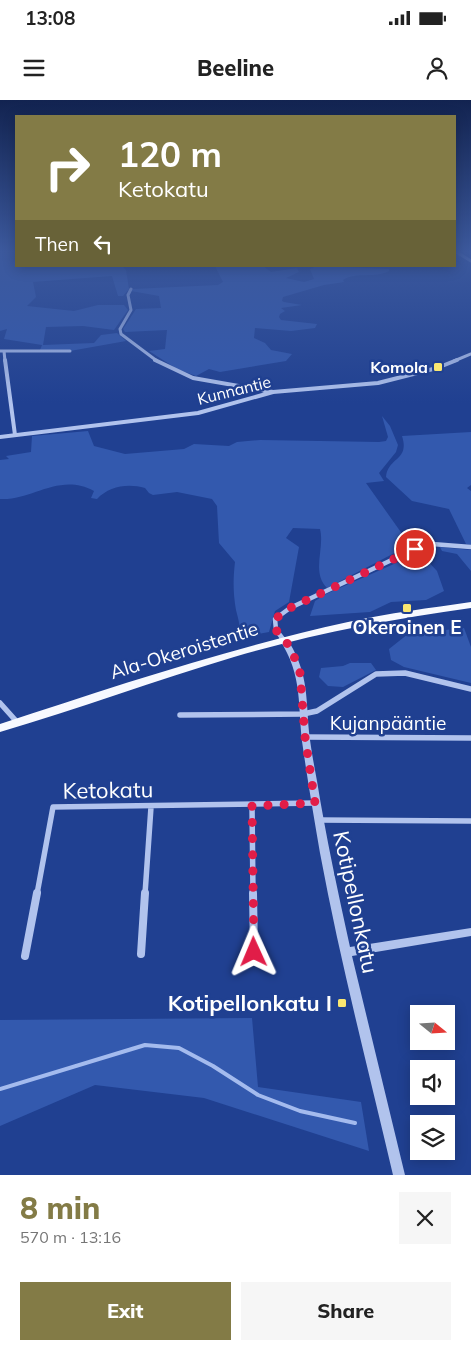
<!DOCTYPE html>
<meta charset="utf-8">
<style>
:root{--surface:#fff;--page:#f6f6f6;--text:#222;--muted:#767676;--accent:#837b46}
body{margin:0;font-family:Mulish,sans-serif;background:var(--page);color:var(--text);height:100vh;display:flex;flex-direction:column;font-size:19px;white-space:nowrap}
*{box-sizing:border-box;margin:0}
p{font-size:16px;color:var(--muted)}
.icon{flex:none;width:28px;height:28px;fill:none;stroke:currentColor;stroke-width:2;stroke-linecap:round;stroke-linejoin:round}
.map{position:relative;height:1075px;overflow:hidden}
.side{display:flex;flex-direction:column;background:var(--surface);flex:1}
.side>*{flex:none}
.top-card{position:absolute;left:15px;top:15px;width:441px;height:152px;border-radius:0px;box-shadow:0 2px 12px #0003;background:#837b46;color:#fff;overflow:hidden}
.needle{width:32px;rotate:108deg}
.fabs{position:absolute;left:410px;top:905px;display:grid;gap:10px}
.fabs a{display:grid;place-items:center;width:45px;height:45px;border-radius:0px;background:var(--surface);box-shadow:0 2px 12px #0003;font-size:25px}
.pin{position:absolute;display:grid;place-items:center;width:42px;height:42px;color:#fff;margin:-21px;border:2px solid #fff;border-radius:50%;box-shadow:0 1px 5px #0007}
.me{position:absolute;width:55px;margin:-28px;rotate:359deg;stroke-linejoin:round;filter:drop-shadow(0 0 4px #0008)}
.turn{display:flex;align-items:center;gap:18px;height:105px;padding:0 20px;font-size:22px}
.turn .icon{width:65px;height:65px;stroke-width:2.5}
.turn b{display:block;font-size:35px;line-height:42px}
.then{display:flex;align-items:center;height:48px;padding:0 20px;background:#0003;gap:10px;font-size:19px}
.round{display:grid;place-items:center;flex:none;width:52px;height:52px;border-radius:0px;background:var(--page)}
.summary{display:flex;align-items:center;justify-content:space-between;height:85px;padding:0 20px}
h1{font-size:30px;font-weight:800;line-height:38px;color:var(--accent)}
.primary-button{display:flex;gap:10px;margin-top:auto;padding:10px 20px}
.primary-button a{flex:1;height:58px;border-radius:0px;background:var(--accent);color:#fff;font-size:20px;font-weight:800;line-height:58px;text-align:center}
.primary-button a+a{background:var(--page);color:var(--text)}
.status{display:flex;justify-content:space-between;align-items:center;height:35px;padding:0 25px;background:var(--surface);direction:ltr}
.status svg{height:14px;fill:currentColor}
header{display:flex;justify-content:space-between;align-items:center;height:65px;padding:0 20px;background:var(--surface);font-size:22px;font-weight:800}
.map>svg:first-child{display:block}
.green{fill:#3359ae}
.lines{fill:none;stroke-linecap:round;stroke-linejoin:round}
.stream{stroke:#a4bbee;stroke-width:4}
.minor-far4{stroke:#b1c3ed;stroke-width:3}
.minor-far3{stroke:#b1c3ed;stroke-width:4}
.minor-far2{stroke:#b1c3ed;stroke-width:4.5}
.minor-far1{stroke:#b1c3ed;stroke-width:5.5}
.minor{stroke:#b1c3ed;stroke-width:8}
.tertiary{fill:#b1c3ed;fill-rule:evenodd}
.primary{fill:#f7f9ff;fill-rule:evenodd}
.route{stroke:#e11d48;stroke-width:9;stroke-dasharray:0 16.2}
.poi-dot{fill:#fae771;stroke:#204091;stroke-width:2}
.labels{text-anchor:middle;stroke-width:5;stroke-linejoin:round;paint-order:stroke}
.far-poi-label{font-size:16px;font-weight:bold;fill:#fff;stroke:#204091;text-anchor:end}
.far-street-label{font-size:16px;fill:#fff;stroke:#204091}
.poi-label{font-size:19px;font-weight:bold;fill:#fff;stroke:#204091}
.street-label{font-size:19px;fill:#fff;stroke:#204091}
.near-street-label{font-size:22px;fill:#fff;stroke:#204091}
.near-poi-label{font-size:22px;font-weight:bold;fill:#fff;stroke:#204091;text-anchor:end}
</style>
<div class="status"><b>13:08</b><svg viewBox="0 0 49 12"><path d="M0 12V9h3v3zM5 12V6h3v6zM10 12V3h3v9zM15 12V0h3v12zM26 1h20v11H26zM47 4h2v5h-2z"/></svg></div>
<header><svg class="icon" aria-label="menu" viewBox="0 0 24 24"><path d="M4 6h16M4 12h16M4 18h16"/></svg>Beeline<svg class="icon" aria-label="person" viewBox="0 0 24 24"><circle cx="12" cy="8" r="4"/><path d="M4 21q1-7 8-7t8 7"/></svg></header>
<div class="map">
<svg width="471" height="1075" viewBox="0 0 471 1075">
<rect width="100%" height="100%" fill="#204091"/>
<path class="green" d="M0 153H16V166H122L126 170 129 189 123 196H118L112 176 33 182 36 197 27 206 74 211 98 205H124L128 210 114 230 83 226 46 227 43 245 94 243 101 235 117 233 126 241 70 251 40 250 42 245 4 239 7 229 0 231Z
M215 166H263L271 172 297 168 299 172 286 178 304 182 314 179 310 169 317 166 389 169V171C375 179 357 171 343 180L344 182 324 185 283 197 282 201 284 202 302 205 281 208 285 211 280 214 279 217 281 220 317 224 315 228 291 231 255 228 254 238 265 243 271 250 292 254 286 261 220 272 209 269 196 276 177 269 149 251 165 249 167 230 125 232 123 229 136 209 161 208 159 196 131 191 133 189 218 185 223 182Z
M382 316 390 326 398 345 396 352 379 373 384 381 366 383 410 445 327 488C311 472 325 448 320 429L293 428 286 438 299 447 289 502 275 511 269 532 247 536 240 533C240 524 238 518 236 510 233 493 233 479 235 462L219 443 217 406 212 399 177 392 153 395 149 393 145 388C128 383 109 386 97 399L91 398 94 391C59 372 32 401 0 399V360L9 359 6 356 31 352 32 336 88 331 94 346 125 354 184 349 194 344 229 346 237 342 260 340 379 342 386 341 388 337Z
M471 332V385L467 388 471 391V445L466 444 449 409 412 401 386 377C388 357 410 361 402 336Z
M440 447 471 450V471L457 454 442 451Z
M422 455 437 471 444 491 426 500 391 502 370 512 310 516 315 501 326 494 412 456Z
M464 528 471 547V583L404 567 391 560 389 549 408 534Z
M350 563H371L376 570 343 587 328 586 319 577 321 568 343 566Z
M252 918 258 987 361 1002 369 1051 204 998 95 985 0 1026V920Z"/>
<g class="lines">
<path class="stream" d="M0 989 145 945 179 948 213 966 258 995 300 1011 355 1023"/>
<path class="minor-far4" d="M458 153 471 161
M131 189 128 195 131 210 120 229 121 234 157 261
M0 251H70
M4 251 5 261
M454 261 471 254"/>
<path class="minor-far3" d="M5 260 15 335
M155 260 193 278 273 292
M0 337 198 313 273 292 378 283 437 268 457 260"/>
<path class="minor-far2" d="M283 539 276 530 275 519 290 508 415 449 432 444 471 447"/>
<path class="minor-far1" d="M0 603 17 622
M180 615 303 614 317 611 376 574 405 573 471 589
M305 637 471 638
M252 705 253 794
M319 720 471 721
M37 794 53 707 315 703
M145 794 151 707"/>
<path class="minor" d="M253 793 254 852
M141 854 145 793
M25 856 37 793"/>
<path class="tertiary" d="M280 537H286C308 571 306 594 309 632 311 649 314 665 317 681 326 737 338 792 350 847L471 828V836L352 856 405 1075H393C368 968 340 861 320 753 314 718 308 683 303 648 297 607 304 576 279 539Z"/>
<path class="primary" d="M471 502V508C391 519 312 534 234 557 156 580 79 609 0 632V624C115 586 230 548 348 522 389 513 430 508 471 502Z"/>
</g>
<linearGradient id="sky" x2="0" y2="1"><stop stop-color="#122350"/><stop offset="0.5" stop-color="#3c599d"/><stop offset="1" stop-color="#3c599d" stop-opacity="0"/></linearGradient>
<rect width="471" height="303" fill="url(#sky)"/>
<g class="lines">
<path class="route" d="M254 852 252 706 315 703 305 637 300 573 291 548 276 530 275 519 290 508 415 449"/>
</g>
<g class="poi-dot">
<rect x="433" y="262" width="10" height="10" rx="2.5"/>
<rect x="402" y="503" width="10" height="10" rx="2.5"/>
<rect x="337" y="898" width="10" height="10" rx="2.5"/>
</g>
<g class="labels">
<g class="far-poi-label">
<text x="428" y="273">Komola</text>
</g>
<g class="far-street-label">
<text transform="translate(234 290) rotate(-14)" y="6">Kunnantie</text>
</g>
<g class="poi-label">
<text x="407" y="534">Okeroinen E</text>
</g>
<g class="street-label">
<text transform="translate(184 550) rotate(-17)" y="7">Ala-Okeroistentie</text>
<text x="388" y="630">Kujanpääntie</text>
</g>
<g class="near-street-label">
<text transform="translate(108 690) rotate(-1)" y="8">Ketokatu</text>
<text transform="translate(356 802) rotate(78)" y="8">Kotipellonkatu</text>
</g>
<g class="near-poi-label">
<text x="332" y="911">Kotipellonkatu I</text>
</g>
</g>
</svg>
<div class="fabs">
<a><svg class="needle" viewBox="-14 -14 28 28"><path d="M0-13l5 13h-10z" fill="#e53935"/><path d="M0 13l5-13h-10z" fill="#767676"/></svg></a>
<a><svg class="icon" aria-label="sound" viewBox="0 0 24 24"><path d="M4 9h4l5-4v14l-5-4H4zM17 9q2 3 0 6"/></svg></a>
<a><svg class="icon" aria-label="layers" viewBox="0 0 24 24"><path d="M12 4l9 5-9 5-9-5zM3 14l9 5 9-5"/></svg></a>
</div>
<div class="pin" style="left:415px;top:449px;background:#d93025"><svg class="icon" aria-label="arrive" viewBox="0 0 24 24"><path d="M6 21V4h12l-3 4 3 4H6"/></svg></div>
<svg class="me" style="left:254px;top:852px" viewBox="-20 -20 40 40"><path d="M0-17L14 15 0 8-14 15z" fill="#e11d48" stroke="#fff" stroke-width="4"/></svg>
<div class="top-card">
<div class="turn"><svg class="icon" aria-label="right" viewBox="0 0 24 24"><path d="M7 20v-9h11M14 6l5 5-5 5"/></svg><div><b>120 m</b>Ketokatu</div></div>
<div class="then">Then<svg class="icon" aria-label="left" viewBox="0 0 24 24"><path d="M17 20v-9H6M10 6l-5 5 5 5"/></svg></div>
</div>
</div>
<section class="side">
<div class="summary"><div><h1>8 min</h1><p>570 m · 13:16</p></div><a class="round"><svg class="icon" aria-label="close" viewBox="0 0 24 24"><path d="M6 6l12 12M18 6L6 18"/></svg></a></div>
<div class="primary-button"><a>Exit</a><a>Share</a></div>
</section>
